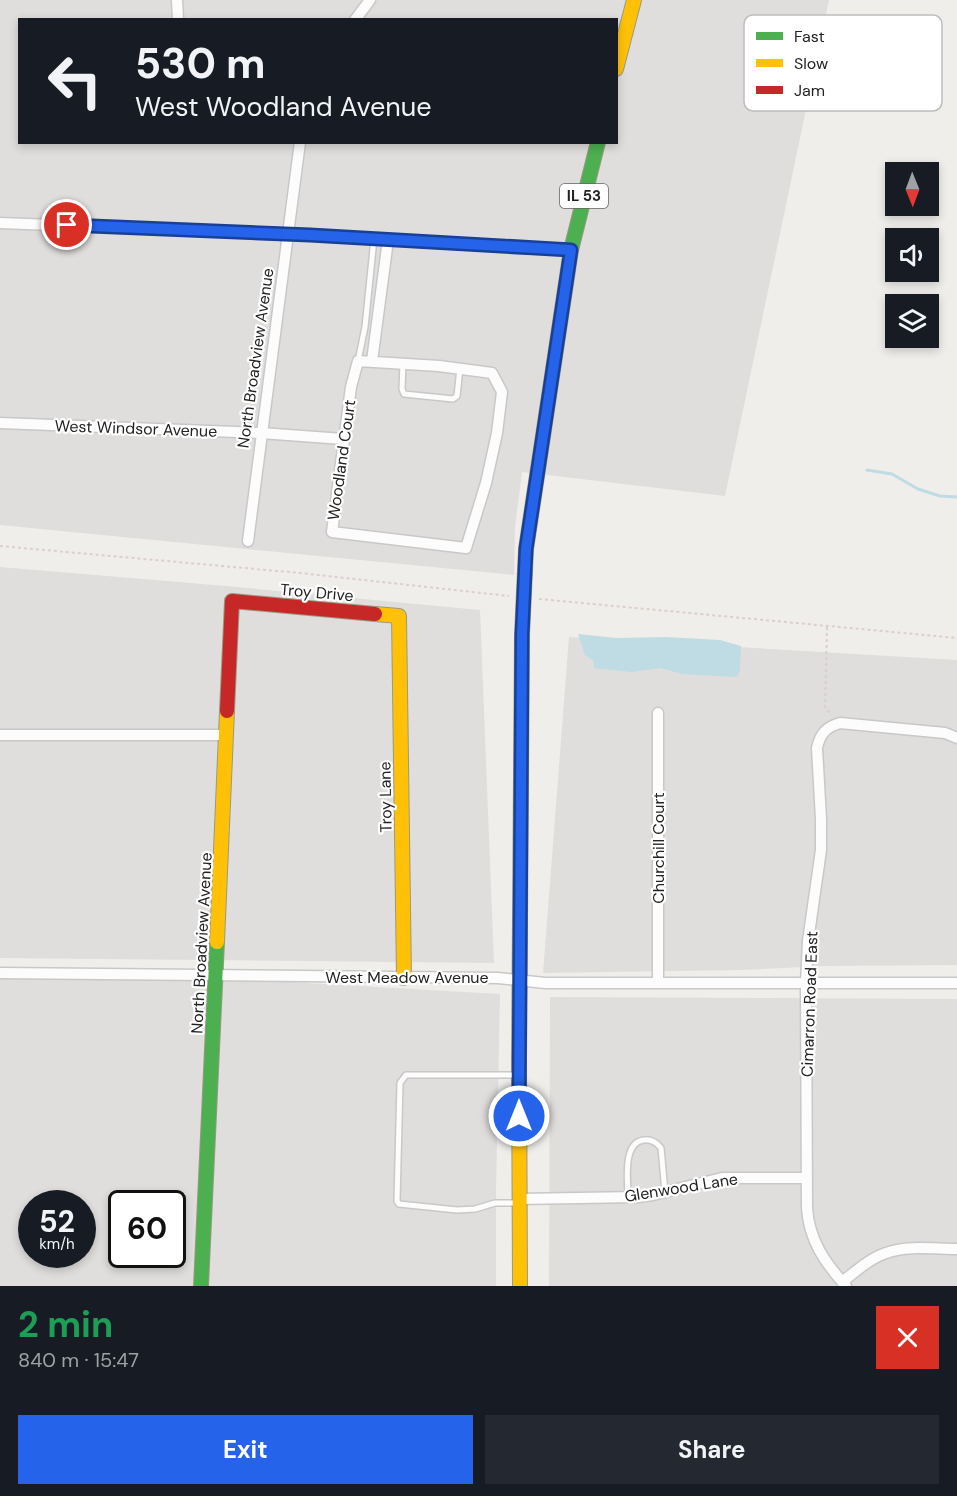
<!DOCTYPE html>
<meta charset="utf-8">
<style>
:root{--surface:#171b24;--page:#242831;--text:#f1f3f6;--muted:#9ea1a6;--accent:#2563eb}
body{margin:0;font-family:"DM Sans",sans-serif;background:var(--page);color:var(--text);height:100vh;display:flex;flex-direction:column;font-size:22px;white-space:nowrap}
*{box-sizing:border-box;margin:0}
p{font-size:20px;color:var(--muted)}
.icon{flex:none;width:33px;height:33px;fill:none;stroke:currentColor;stroke-width:2;stroke-linecap:round;stroke-linejoin:round}
.map{position:relative;height:1286px;overflow:hidden}
.drawer{display:flex;flex-direction:column;background:var(--surface);flex:1}
.drawer>*{flex:none}
.banner{position:absolute;left:18px;top:18px;width:600px;height:126px;border-radius:0px;box-shadow:0 3px 9px #0003;background:#171b24;color:var(--text);overflow:hidden}
.needle{width:39px;rotate:179deg}
.controls{position:absolute;left:885px;top:162px;display:grid;gap:12px}
.controls a{display:grid;place-items:center;width:54px;height:54px;border-radius:0px;background:var(--surface);box-shadow:0 3px 9px #0003;font-size:30px}
.speed{position:absolute;left:18px;top:1190px;display:flex;gap:12px;font-size:30px;font-weight:700;text-align:center}
.speed>*{display:grid;place-content:center;width:78px;height:78px;border-radius:50%;background:var(--surface);box-shadow:0 3px 9px #0003;line-height:1}
.speed small{font-size:15px;font-weight:400}
.speed .limit{border:3px solid #111;border-radius:9px;background:#fff;color:#111}
.pin{position:absolute;display:grid;place-items:center;width:51px;height:51px;color:#fff;margin:-26px;border:3px solid #fff;border-radius:50%;box-shadow:0 2px 6px #0007}
.me{position:absolute;width:66px;margin:-33px;rotate:0deg;stroke-linejoin:round;filter:drop-shadow(0 0 4px #0008)}
.turn{display:flex;align-items:center;gap:21px;height:126px;padding:0 18px;font-size:27px}
.turn .icon{width:78px;height:78px;stroke-width:2.5}
.turn b{display:block;font-size:42px;line-height:51px}
.round{display:grid;place-items:center;flex:none;width:63px;height:63px;border-radius:0px;background:var(--page)}
.head{display:flex;align-items:center;justify-content:space-between;height:102px;padding:0 18px}
h1{font-size:36px;font-weight:700;line-height:45px;color:#1e9e55}
.cta{display:flex;gap:12px;margin-top:auto;padding:12px 18px}
.cta a{flex:1;height:69px;border-radius:0px;background:var(--accent);color:#fff;font-size:24px;font-weight:700;line-height:69px;text-align:center}
.cta a+a{background:var(--page);color:var(--text)}
.map>svg:first-child{display:block}
.residential{fill:#dfdedc;fill-rule:evenodd}
.water{fill:#bfdbe3}
.lines{fill:none;stroke-linecap:round;stroke-linejoin:round}
.stream{stroke:#bfdbe3;stroke-width:3}
.lane-casing{stroke:#c9c8c7;stroke-width:8}
.street-casing{stroke:#c9c8c7;stroke-width:13}
.fast-casing{stroke:#999a82;stroke-width:16}
.slow-casing{stroke:#999a82;stroke-width:16}
.jam-casing{stroke:#999a82;stroke-width:16}
.path{stroke:#dccecd;stroke-width:2;stroke-dasharray:3 3;stroke-linecap:butt}
.lane{stroke:#fdfcfc;stroke-width:5}
.street{stroke:#fdfcfc;stroke-width:10}
.fast{stroke:#4caf50;stroke-width:14}
.slow{stroke:#ffc107;stroke-width:14}
.jam{stroke:#c62828;stroke-width:14}
.slow-bridge-casing{stroke:#a79c86;stroke-width:16;stroke-linecap:butt}
.slow-bridge{stroke:#ffc107;stroke-width:14}
.route-casing{stroke:#184099;stroke-width:15}
.route{stroke:#2563eb;stroke-width:10}
.labels{text-anchor:middle;stroke-width:4.5;stroke-linejoin:round;paint-order:stroke}
.shield{fill:#fff;stroke:#646464;stroke-width:1.5}
.shield-label{font-size:15px;font-weight:bold;fill:#222}
.street-label{font-size:16px;fill:#222;stroke:#fff}
.key{fill:#fff;stroke:#bdbdbd;stroke-width:1.5}
.key-label{font-size:16px;fill:#222}
</style>
<div class="map">
<svg width="957" height="1286" viewBox="0 0 957 1286">
<rect width="100%" height="100%" fill="#f0eeeb"/>
<path class="residential" d="M0 0H829L725 496 522 472 515 527 514 575 0 525ZM20 20H616V142H20Z
M0 567 226 586 480 610 494 963 0 958Z
M569 637 957 660V965L825 966 742 970 543 973Z
M0 978 210 979 196 1286H0ZM32 1203H82V1254H32ZM122 1203H172V1254H122Z
M220 978 500 994 496 1191V1286H207Z
M550 997 957 999V1286H549Z"/>
<path class="water" d="M578 634 616 638 666 637 720 640 741 646 740 670 737 677 682 674 660 668 631 672 594 668V661L585 655Z"/>
<g class="lines">
<path class="stream" d="M867 470 892 474 918 489 940 496 957 497"/>
<g class="lane-casing">
<path id="lane" d="M358 361 365 327 374 239
M403 364 402 389 404 394 453 399 457 396 460 368
M517 1075H406L400 1083 397 1201 399 1204 457 1210 475 1209 495 1203H518
M628 1197C628 1182 622 1142 644 1140 652 1139 657 1143 661 1148L665 1192"/>
</g>
<g class="street-casing">
<path id="street" d="M177 0 178 20
M355 20 370 0
M0 223 289 234 571 250
M358 361 439 366 492 373 502 392 497 433 486 483 466 548 332 532 351 387Z
M372 361 388 240
M0 423 261 433 343 439
M248 541 300 142
M0 735H226
M0 973 498 978 545 983H957
M658 983V713
M519 1199 637 1197 653 1195 722 1178H807
M842 1282C855 1272 870 1258 886 1253 907 1245 935 1249 957 1249
M846 1286C825 1263 809 1240 807 1208L806 983 808 941 821 850V819L817 748C820 734 826 727 840 723L945 733 957 738"/>
</g>
<g class="fast-casing">
<path id="fast" d="M526 549 571 250 598 142
M519 1060 522 635
M201 1286 217 942"/>
</g>
<g class="slow-casing">
<path id="slow" d="M616 69 634 0
M375 614 399 616 404 978
M217 942 227 711
M519 1060 520 1286"/>
</g>
<g class="jam-casing">
<path id="jam" d="M227 711 232 601 375 614"/>
</g>
<path class="path" d="M0 546 300 573 509 596
M539 599 957 638
M827 627 825 707 832 715"/>
<use href="#lane" class="lane"/>
<use href="#street" class="street"/>
<use href="#fast" class="fast"/>
<use href="#slow" class="slow"/>
<use href="#jam" class="jam"/>
<g class="slow-bridge-casing">
<path id="slow-bridge" d="M522 635 526 549"/>
</g>
<use href="#slow-bridge" class="slow-bridge"/>
</g>
<g class="lines">
<g class="route-casing">
<path id="route" d="M67 225 310 235 571 250 526 549 522 635 519 1116"/>
</g>
<use href="#route" class="route"/>
</g>
<g class="labels">
<rect class="shield" x="560" y="184" width="48" height="24" rx="4.5"/>
<g class="shield-label">
<text x="584" y="201">IL 53</text>
</g>
<g class="street-label">
<text transform="translate(255 358) rotate(-82)" y="6">North Broadview Avenue</text>
<text transform="translate(136 428) rotate(2)" y="6">West Windsor Avenue</text>
<text transform="translate(341 460) rotate(-82)" y="6">Woodland Court</text>
<text transform="translate(317 592) rotate(5)" y="6">Troy Drive</text>
<text transform="translate(385 797) rotate(-91)" y="6">Troy Lane</text>
<text transform="translate(658 848) rotate(-90)" y="6">Churchill Court</text>
<text transform="translate(201 943) rotate(-87)" y="6">North Broadview Avenue</text>
<text x="407" y="983">West Meadow Avenue</text>
<text transform="translate(809 1004) rotate(-88)" y="6">Cimarron Road East</text>
<text transform="translate(681 1187) rotate(-9)" y="6">Glenwood Lane</text>
</g>
</g>
<rect x="744" y="15" width="198" height="96" rx="9" class="key"/>
<rect x="756" y="32" width="27" height="8" fill="#4caf50"/>
<rect x="756" y="59" width="27" height="8" fill="#ffc107"/>
<rect x="756" y="86" width="27" height="8" fill="#c62828"/>
<g class="key-label">
<text x="794" y="42">Fast</text>
<text x="794" y="69">Slow</text>
<text x="794" y="96">Jam</text>
</g>
</svg>
<div class="controls">
<a><svg class="needle" viewBox="-14 -14 28 28"><path d="M0-13l5 13h-10z" fill="#e53935"/><path d="M0 13l5-13h-10z" fill="#9ea1a6"/></svg></a>
<a><svg class="icon" aria-label="sound" viewBox="0 0 24 24"><path d="M4 9h4l5-4v14l-5-4H4zM17 9q2 3 0 6"/></svg></a>
<a><svg class="icon" aria-label="layers" viewBox="0 0 24 24"><path d="M12 4l9 5-9 5-9-5zM3 14l9 5 9-5"/></svg></a>
</div>
<div class="speed"><div>52<small>km/h</small></div><div class="limit">60</div></div>
<div class="pin" style="left:67px;top:225px;background:#d93025"><svg class="icon" aria-label="arrive" viewBox="0 0 24 24"><path d="M6 21V4h12l-3 4 3 4H6"/></svg></div>
<svg class="me" style="left:519px;top:1116px" viewBox="-20 -20 40 40"><circle r="17" fill="#2563eb" stroke="#fff" stroke-width="3"/><path d="M0-11L8 9 0 5-8 9z" fill="#fff"/></svg>
<div class="banner">
<div class="turn"><svg class="icon" aria-label="left" viewBox="0 0 24 24"><path d="M17 20v-9H6M10 6l-5 5 5 5"/></svg><div><b>530 m</b>West Woodland Avenue</div></div>
</div>
</div>
<section class="drawer">
<div class="head"><div><h1>2 min</h1><p>840 m · 15:47</p></div><a class="round" style="background:#d93025;color:#fff"><svg class="icon" aria-label="close" viewBox="0 0 24 24"><path d="M6 6l12 12M18 6L6 18"/></svg></a></div>
<div class="cta"><a>Exit</a><a>Share</a></div>
</section>
